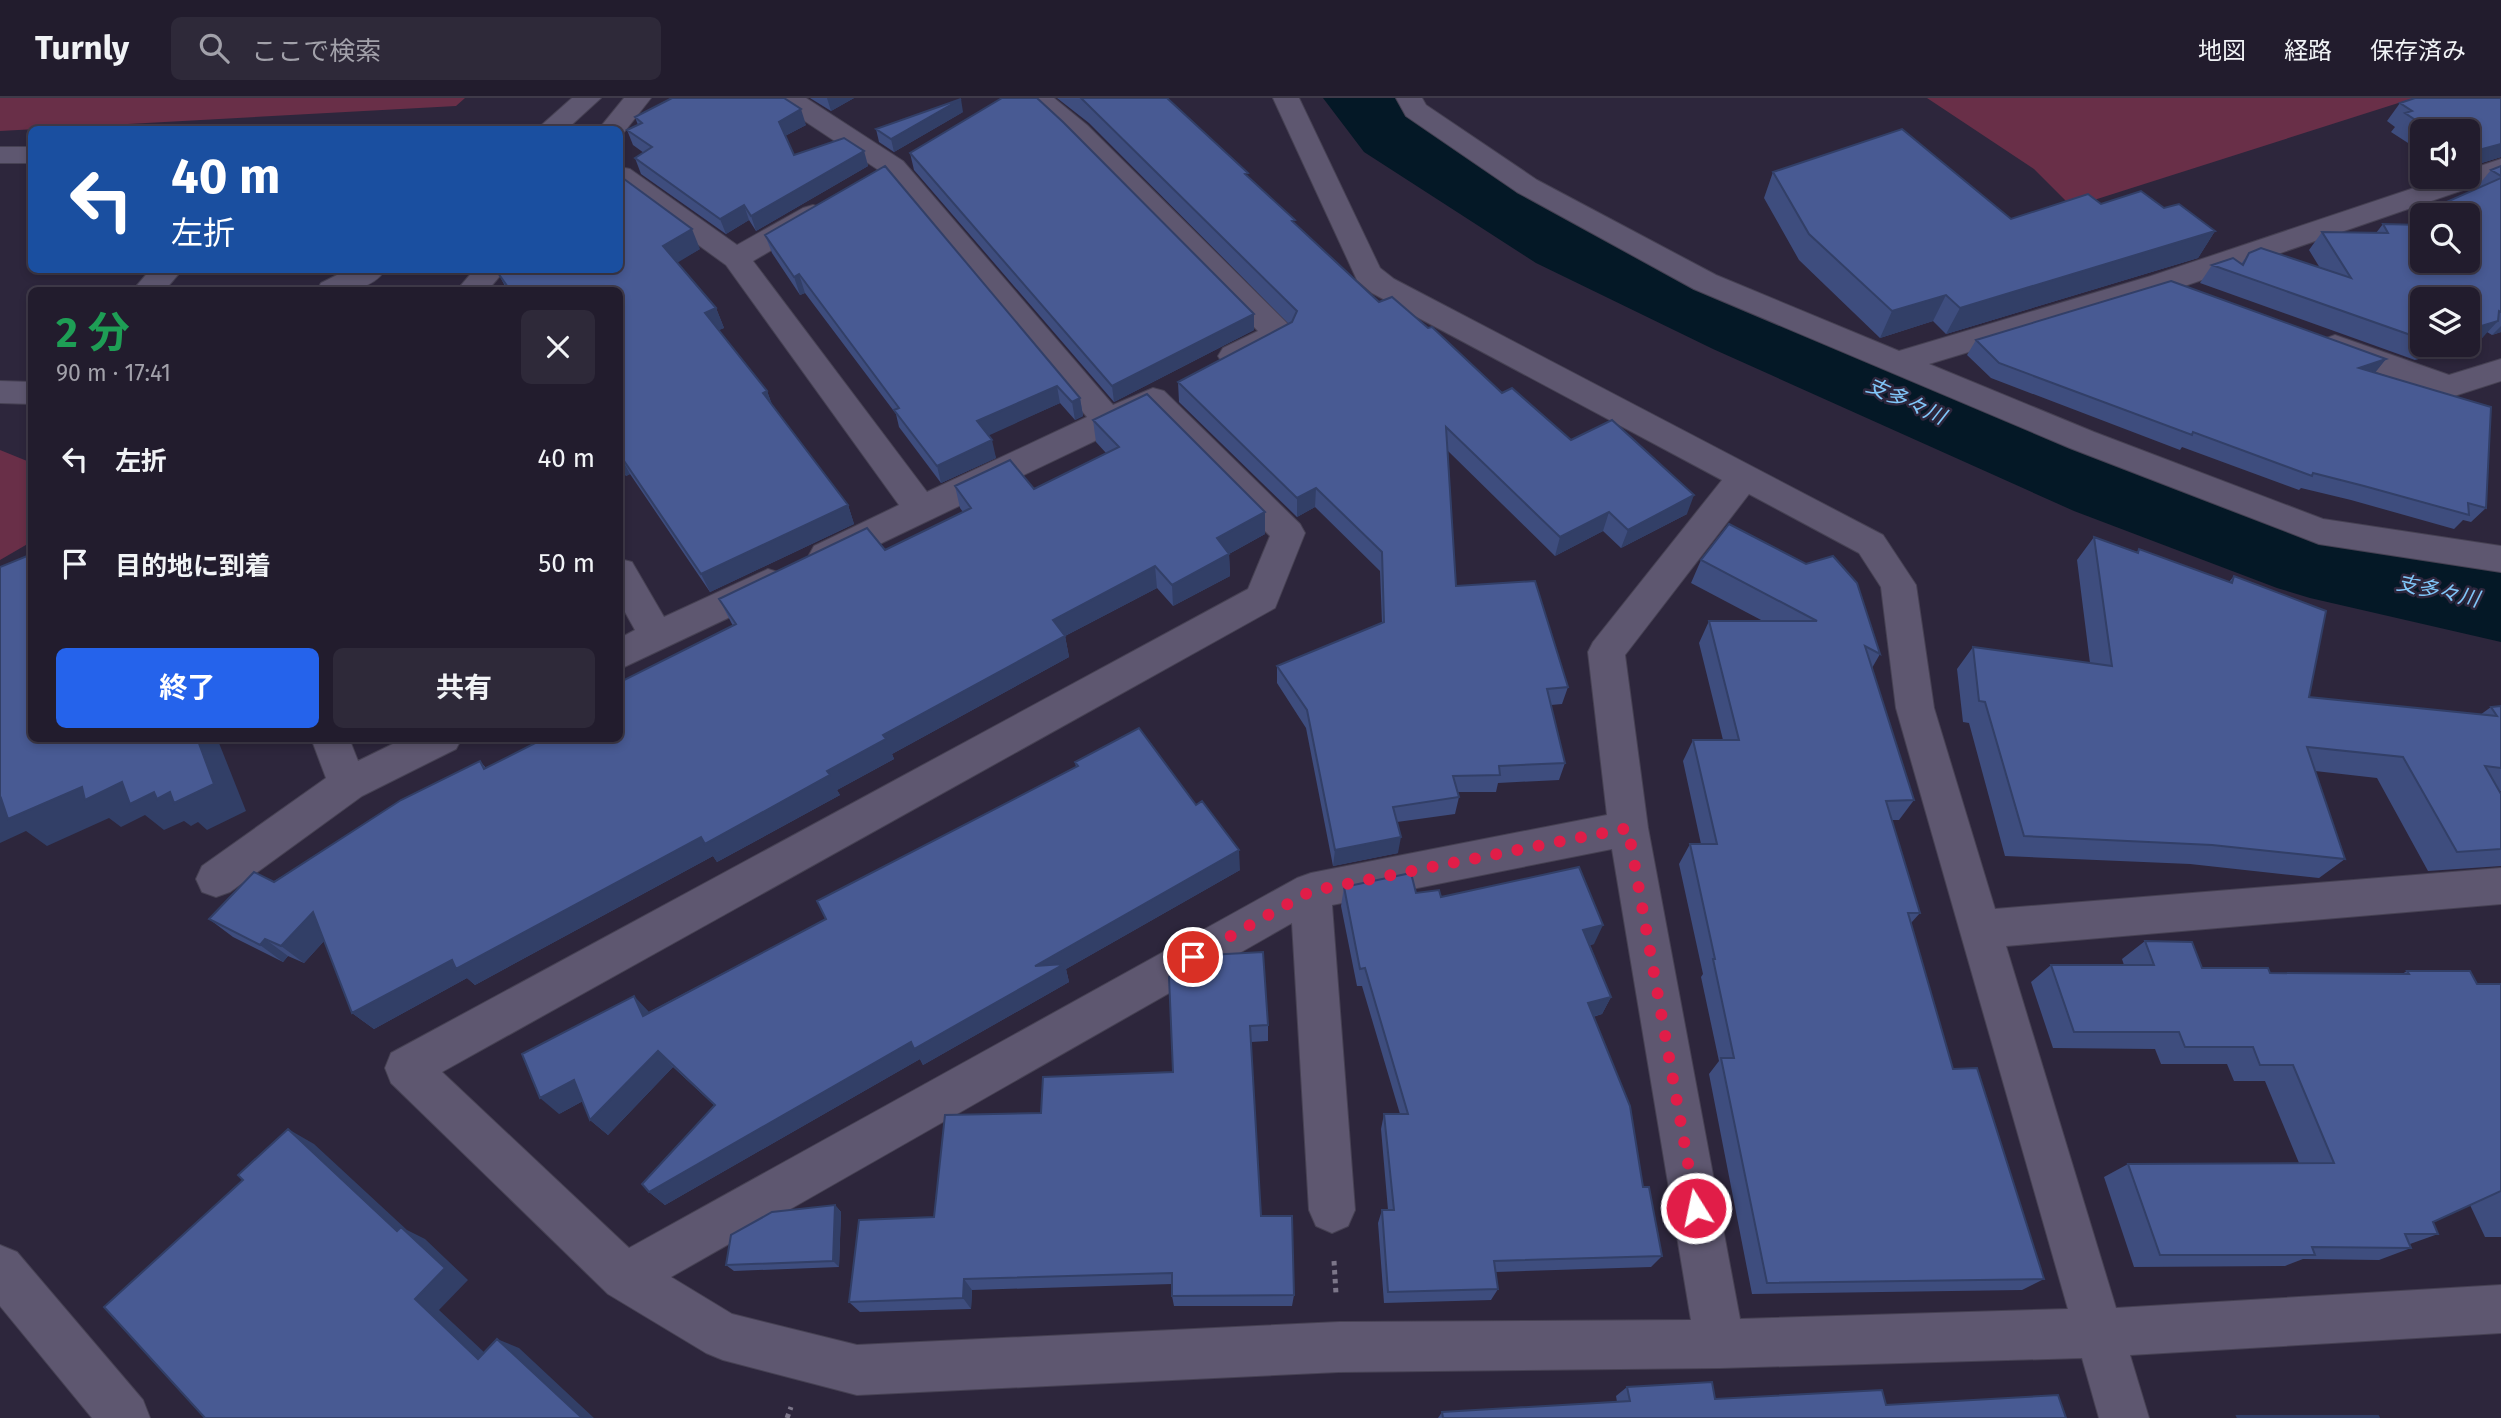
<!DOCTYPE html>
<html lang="ja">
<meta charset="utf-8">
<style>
:root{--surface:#221c2d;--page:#2e2939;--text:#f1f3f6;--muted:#a2a1aa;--line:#3f3a49;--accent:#2563eb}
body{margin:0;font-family:"Fira Sans","Noto Sans JP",sans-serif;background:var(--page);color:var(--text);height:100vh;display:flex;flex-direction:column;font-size:26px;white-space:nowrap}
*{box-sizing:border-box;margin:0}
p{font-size:23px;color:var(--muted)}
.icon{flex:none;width:38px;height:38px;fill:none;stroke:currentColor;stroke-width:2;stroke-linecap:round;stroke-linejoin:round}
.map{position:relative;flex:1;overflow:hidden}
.sheet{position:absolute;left:28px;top:189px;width:595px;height:455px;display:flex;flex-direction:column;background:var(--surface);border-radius:10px;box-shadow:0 4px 10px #0003,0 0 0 2px var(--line)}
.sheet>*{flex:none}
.top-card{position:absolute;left:28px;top:28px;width:595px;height:147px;border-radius:10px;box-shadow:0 4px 10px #0003,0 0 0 2px var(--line);background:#1a4fa0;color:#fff;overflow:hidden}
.fabs{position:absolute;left:2410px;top:21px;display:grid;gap:14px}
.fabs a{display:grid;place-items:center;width:70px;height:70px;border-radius:10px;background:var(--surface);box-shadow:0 4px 10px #0003,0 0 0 2px var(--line);font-size:35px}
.pin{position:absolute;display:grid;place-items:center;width:60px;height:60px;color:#fff;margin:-30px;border:4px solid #fff;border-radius:50%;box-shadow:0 2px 7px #0007}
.me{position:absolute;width:77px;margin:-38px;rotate:350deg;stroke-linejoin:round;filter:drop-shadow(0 0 5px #0008)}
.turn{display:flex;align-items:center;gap:24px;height:147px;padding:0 28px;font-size:32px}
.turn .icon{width:91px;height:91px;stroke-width:2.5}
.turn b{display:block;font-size:49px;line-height:60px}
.round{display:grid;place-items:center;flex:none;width:74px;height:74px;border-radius:10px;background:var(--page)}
.overview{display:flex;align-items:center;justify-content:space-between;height:119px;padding:0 28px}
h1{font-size:42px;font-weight:700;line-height:52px;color:#1e9e55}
.primary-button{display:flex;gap:14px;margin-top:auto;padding:14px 28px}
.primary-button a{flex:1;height:80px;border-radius:10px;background:var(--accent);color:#fff;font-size:28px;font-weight:700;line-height:80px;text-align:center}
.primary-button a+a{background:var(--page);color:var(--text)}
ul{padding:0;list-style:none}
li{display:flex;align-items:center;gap:21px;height:105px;padding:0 28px}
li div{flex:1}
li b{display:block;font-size:26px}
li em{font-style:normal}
header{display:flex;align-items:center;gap:42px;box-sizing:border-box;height:98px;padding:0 35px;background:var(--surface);border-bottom:2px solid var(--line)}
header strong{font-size:33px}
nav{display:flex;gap:38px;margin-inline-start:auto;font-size:24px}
.search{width:490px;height:63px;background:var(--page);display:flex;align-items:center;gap:18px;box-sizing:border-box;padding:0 24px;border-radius:10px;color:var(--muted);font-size:26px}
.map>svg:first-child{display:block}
.green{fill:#692f48}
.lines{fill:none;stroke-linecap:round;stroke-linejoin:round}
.river{fill:#041826;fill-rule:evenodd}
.minor-casing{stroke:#464153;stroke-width:2}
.path{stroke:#7c7689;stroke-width:5;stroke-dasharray:4.5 4.5;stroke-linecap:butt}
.minor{fill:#5e5770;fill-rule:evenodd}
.wall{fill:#3e4d7e}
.shaded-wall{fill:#323f67}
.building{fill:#485a93;stroke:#323f67;stroke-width:2}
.route{stroke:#e11d48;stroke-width:12;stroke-dasharray:0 21.6}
.labels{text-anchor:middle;stroke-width:5;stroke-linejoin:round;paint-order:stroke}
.water-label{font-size:21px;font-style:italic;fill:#81c6f9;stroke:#2d263c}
</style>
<header>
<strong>Turnly</strong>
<div class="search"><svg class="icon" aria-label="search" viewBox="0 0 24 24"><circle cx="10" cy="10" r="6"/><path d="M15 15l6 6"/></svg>ここで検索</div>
<nav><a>地図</a><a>経路</a><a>保存済み</a></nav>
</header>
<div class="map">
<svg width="2501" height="1320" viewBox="0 0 2501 1320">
<rect width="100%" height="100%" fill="#2d263c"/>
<path class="green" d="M0 0H465L456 8 0 33Z
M1927 0H2414L2072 109 2034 71Z
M0 352 32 365 31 444 0 462Z"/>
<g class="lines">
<path class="river" d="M1323 0H1396L1416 24 1590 131 1771 213 2136 367 2319 432 2501 470V544L2310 500 2277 490 2074 413 1713 251 1536 165 1364 54Z"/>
<g class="minor-casing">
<path id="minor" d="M572 0H601L566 32H536Z
M624 0H651L621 38 620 32H598Z
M775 0H806L903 63 1113 307 1153 290 1164 293 1300 426 1305 435 1275 510 442 974 629 1150 1297 780 1311 775 1607 717 1588 554 1593 544 1722 382 1372 195 1357 182 1273 0H1299L1380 170 1394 181 1883 437 1916 487 1934 610 1995 811 2501 770V806L2006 848 2116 1210 2501 1187V1235L2130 1257 2149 1320H2099L2082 1260 1720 1270 1339 1274 857 1297 723 1262 706 1255 608 1196 391 985 385 970 391 955 1248 491 1270 438 1149 317 838 466 826 470 814 466 809 457 814 448 899 407 726 167 620 90V69L630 71 737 147 803 110 813 107 823 110 827 116 823 122 753 163 927 394 1087 319 883 75 779 6ZM1749 396 1859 455 1881 489 1896 610 2068 1211 1740 1221 1648 730 1625 557ZM1612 751 1691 1222 1339 1224 857 1247 732 1216 671 1179 1292 825 1309 1112 1316 1128 1332 1135 1348 1128 1355 1112 1332 807Z
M1025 0H1054L1087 27 1290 228 1294 235C1288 245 1247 268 1234 269 1230 269 1227 267 1223 266L1218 258 1223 250 1258 233 1067 39Z
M1396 0H1422L1426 7 1537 82 1716 177 1899 253 2151 178 2447 79H2468V72L2501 61V79L2173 192 1929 266 2094 334 2323 421 2501 448V474L2319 446 2070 350 1694 191 1517 94 1406 18Z
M0 49H32V65H0Z
M150 172H182L165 192H133Z
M347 172H385C370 195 341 192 317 192L321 185Z
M474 172H505L488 192H457Z
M2335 237 2449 277 2501 261V283L2448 300 2324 255 2319 248 2324 241Z
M0 283 32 284V306L0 305Z
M620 461 632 464 664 519 768 471 781 475 786 485 781 495 620 571V540L635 532 620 505Z
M311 640H349L358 663 405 640H462L456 651 362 698 230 794 216 799 202 794 196 781 202 768 326 680Z
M0 1147 17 1154 143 1302 150 1320H92L0 1208Z"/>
</g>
<path class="path" d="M1334 1163 1336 1196
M787 1320 791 1309"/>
<use href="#minor" class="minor"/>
</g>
<path class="wall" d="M671 0H784L806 27 785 38 794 57 864 53 868 68 756 133 749 122 726 136 641 76 635 60 644 55 633 47 627 32 638 27 635 19Z
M810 0H854L831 13Z
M1057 0H1167L1295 126 1379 204 1502 295 1571 342 1687 416 1621 450 1603 433 1555 458 1448 353 1456 488 1568 589 1562 606 1551 607 1565 665 1559 682 1498 685 1496 694H1457L1459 699 1455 716 1397 724 1398 755 1333 768 1306 630 1277 585V568L1382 525 1380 473 1315 409 1297 419 1179 304 1178 284 1289 226 1089 25Z
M2415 0H2501V59L2472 68 2468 74V33H2422V54L2391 34 2395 29 2387 23 2400 5Z
M963 14 894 54 879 44 876 31Z
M910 55 1254 232 1114 304 914 72Z
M2501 68V234L2492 237 2487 234 2482 240 2468 245V201H2422V247H2462L2415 262 2200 185 2212 167 2241 166 2249 155 2320 170 2309 152 2322 134 2376 135 2383 126 2419 127 2422 123V163L2468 117H2427L2433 110 2477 91 2476 90 2491 72Z
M1773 74 2011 121 2101 106 2164 110 2215 133 2198 160 1946 236 1933 223 1880 240 1799 162 1764 100Z
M765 137 1080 300 1083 318 1075 322 1060 305 988 337 996 360 941 385 899 329 896 316 805 195 800 197 772 155Z
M700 151 677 164 716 210 724 230 718 232 767 293 772 307 848 407 854 426 710 494 630 376 626 378 620 368V192H507L498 175Z
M1976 242 2386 261 2375 274 2486 410 2471 424 2463 422 2454 431 2351 402 2301 390 2299 392 2182 349 2180 352 1991 280 1967 257Z
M1093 322 1265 436 1229 456 1230 478 1173 508 1157 490 1065 538 1069 559 892 656 894 661 837 692 840 697 717 764 713 758 475 887 467 880 374 931 352 915 324 843 304 865 288 858 283 864 233 839 209 821 480 663 486 670 620 640 733 528 719 501 885 452 963 414 960 410 955 388 1034 391 1106 355 1096 344Z
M2094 439 2137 454 2139 451 2229 484 2234 478 2309 599 2480 617 2491 609 2501 608V693H2499L2501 696V768L2428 773 2377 680 2315 673 2345 761 2319 780 2190 766 2005 758 1969 625 1963 624 1957 571 1973 549 2090 565 2077 462Z
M1701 462 1880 556 1872 570 1914 702 1899 722H1892L1920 815 1911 825 1953 971 2044 1181 2022 1192 1752 1196 1709 976 1719 963 1701 879 1703 876 1679 766 1690 746H1701L1683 663 1693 642H1723L1699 545 1709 523H1763L1691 485Z
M1075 664 1240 772 1066 871 1069 884 923 967 920 961 665 1107 649 1094 715 1008 673 969 608 1037 590 1022 583 1003 559 1016 649 914 826 821 1076 669Z
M1344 789 1441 799 1594 846 1590 847 1611 899 1602 916 1593 919 1662 1158 1651 1169 1496 1174 1498 1191 1491 1202 1384 1205 1378 1125 1382 1112H1388L1381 1031 1384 1016H1400L1362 888H1357L1341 808Z
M2145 843 2202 870 2270 875 2402 876 2407 873 2477 886H2501V1139H2485L2470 1107 2433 1124 2438 1136 2410 1146 2411 1150 2379 1162 2303 1161 2285 1168 2134 1169 2104 1079 2128 1066 2299 1065 2265 983H2234L2227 966H2161L2155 951 2053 950 2031 884 2051 867H2124L2122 861Z
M1169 879 1268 927V943L1251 944 1261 1118 1294 1197 1292 1208H1174L1172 1198V1186L972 1192 971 1211 860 1214 849 1204 1041 1015 1173 974Z
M835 1107 841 1114 839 1169 734 1173 726 1167Z
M1627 1289 1715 1301 1886 1307 2066 1320H1438L1442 1314 1617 1304 1616 1298Z"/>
<path class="shaded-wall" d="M827 0H854L831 13Z
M961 1 963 14 894 54 891 41Z
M801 11 806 27 783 39 779 24Z
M2501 46V59L2472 68 2480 58 2482 51Z
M864 53 868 68 756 133 751 118Z
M744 107 749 122 726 136 720 121Z
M692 131 700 151 672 168 663 148Z
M2215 133 2198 160 1946 236 1960 210Z
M799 176 805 195 800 197 794 179Z
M1946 197 1933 223 1880 240 1892 213Z
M716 210 724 230 713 235 705 215Z
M1254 216V232L1114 304 1112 288Z
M2498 223 2482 240 2468 245V232Z
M2501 228V234L2492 237Z
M2429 247H2462L2415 262Z
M2386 261 2374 276 2359 270Z
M1057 288 1060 305 981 341 977 323Z
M767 293 774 312 763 295Z
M1080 300 1083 318 1075 322 1072 304Z
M992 342 996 360 941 385 937 368Z
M620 357 630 376 626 378 620 365Z
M1316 390 1315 409 1297 419V400Z
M1694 397 1687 416 1621 450 1628 432Z
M848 407 854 426 710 494 701 476Z
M1265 414V436L1218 462 1217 440Z
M1609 414 1603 433 1555 458 1560 439Z
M1229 456 1230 478 1173 508 1172 487Z
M1155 468 1157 490 1065 538 1069 559 892 656 894 661 837 692 840 697 717 764 713 758 475 887 467 880 374 931 352 915 452 862 701 739 827 673 1053 522Z
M197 640H217L246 713 207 732 198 724 191 728 184 723 164 732 145 717 121 729 109 720 47 748 26 733 0 745V701L82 689 122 684 154 694H170Z
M1401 739 1398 755 1333 768 1335 752Z
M1239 752 1240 772 1066 871 1069 884 923 967 920 961 665 1107 649 1094 1035 868Z
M313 814 335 831 304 865 281 848Z
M1603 827 1594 846 1575 850 1583 832Z
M265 841 288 858 283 864 260 847Z
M634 898 650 915 643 918Z
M1611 899 1602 916 1579 922 1588 905Z
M658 953 673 969 608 1037 590 1022Z
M574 982 592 998 559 1016 540 1000Z
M288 1031 314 1046 407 1132 425 1141 468 1182 439 1212 501 1270 478 1261 415 1201 397 1133Z
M835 1107 841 1114 839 1169 833 1163Z
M964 1181 972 1192 971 1211 963 1200Z
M497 1241 519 1250 594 1320H582Z"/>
<path class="building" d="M672 0H784L801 11 779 24 794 57 844 40 864 53 751 118 744 107 720 121 635 60 652 49 627 32 642 25 635 19Z
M1002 0H1037L1063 24 1254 216 1112 288 910 55Z
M1081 0H1167L1248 75 1245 76 1295 122 1292 123 1379 204 1392 199 1428 230 1432 229 1502 295 1512 290 1571 342 1612 322 1694 397 1628 432 1609 414 1560 439 1446 329 1456 488 1535 483 1568 589 1547 591 1565 665 1499 668 1500 677 1453 678 1459 699 1393 709 1401 739 1335 752 1307 612 1277 568 1384 524 1382 454 1316 390 1297 400 1178 284 1292 224 1297 213Z
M2415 0H2501V46L2482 51 2480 58H2470L2468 56V33H2432L2405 15 2412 13 2400 5Z
M961 1 891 41 876 31Z
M1902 31 2011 121 2088 96 2101 106 2141 93 2164 110 2179 106 2215 133 1960 210 1946 197 1892 213 1809 136 1773 74Z
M885 68 1080 300 1072 304 1057 288 977 323 992 342 937 368 894 312 899 310 799 176 794 179 765 137Z
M2501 68V78L2491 72Z
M620 78 692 131 663 148 716 210 705 215 767 293 763 295 848 407 701 476 620 357V192H510L498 175 506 172H620Z
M2501 80V214L2499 213 2498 223 2468 232V201H2422V241L2212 167 2233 160 2243 167 2249 155 2261 150 2351 180 2322 134 2388 135 2383 126 2422 127V163H2468V117H2437L2433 110Z
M2171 183 2386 261 2359 270 2491 309 2486 410 2468 405 2469 417 2364 388 2313 375 2312 378 2193 334 2192 337 1999 265 1976 242Z
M1147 296 1265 414 1217 440 1229 456 1172 487 1155 468 1053 522 1065 538 883 637 886 641 827 673 830 677 705 746 701 739 456 871 452 862 352 915 313 814 281 848 265 841 260 847 209 821 254 774 274 784 401 702 480 663 484 671 545 640H620V584L736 526 719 501 867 430 885 452 971 410 955 388 1010 362 1034 391 1119 349 1093 322Z
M1729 426 1806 466 1833 458 1857 485 1880 556 1865 548 1914 702 1886 703 1920 815H1908L1953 971 1977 970 2044 1181 1767 1185 1721 960H1734L1713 861H1715L1690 746H1717L1693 642H1739L1709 523H1817L1701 462Z
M2094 439 2138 455 2139 451 2232 485 2234 478 2326 513 2309 599 2497 618 2491 609 2501 608V670L2485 668 2501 696V751L2457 754 2403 659 2307 649 2345 761 2212 747 2024 738 1985 604 1979 603 1973 549 2112 568Z
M32 456V640H197L214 686 174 705 170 694 157 701 154 694 130 706 122 684 85 702 82 689 8 721 1 700 0 701V469Z
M1139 630 1196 707 1202 703 1239 752 1035 868 1064 866 914 951 911 944 649 1094 642 1086 715 1007 658 953 590 1022 574 982 540 1000 522 956 634 898 643 918 826 821 817 803 1078 668 1075 664Z
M1579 769 1603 827 1583 832 1611 899 1588 905 1630 1008 1643 1089H1649L1662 1158 1494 1163 1498 1191 1388 1194 1382 1112H1394L1384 1016H1408L1365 870 1360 871 1344 789 1411 775 1416 795 1439 792 1441 799Z
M2145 843 2192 844 2202 870H2268L2270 875 2409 876 2407 873H2470L2477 886H2501V1093L2433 1124 2438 1136H2405L2411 1150 2312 1149 2315 1157H2160L2128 1066 2334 1065 2293 967H2260L2253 949H2185L2179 934H2074L2051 867H2154Z
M1263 854 1268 927 1250 928 1261 1118H1292L1294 1197 1172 1198V1175L964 1181 963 1200 849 1204 859 1122 934 1119 945 1017 1041 1015 1043 979 1173 974 1169 879 1208 857Z
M288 1031 397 1133 401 1129 445 1170 415 1201 478 1261 497 1241 582 1320H205L104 1209 243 1082 238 1077Z
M835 1107 833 1163 726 1167 731 1137 772 1114Z
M1712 1284 1715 1301 1882 1292 1886 1307 2058 1297 2066 1320H1443L1442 1314 1630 1303 1627 1289Z
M2237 1318H2378L2379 1320H2238Z"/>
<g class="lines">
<path class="route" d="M1193 859 1311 793 1628 730 1696 1110"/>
</g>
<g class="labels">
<g class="water-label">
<text transform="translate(1906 303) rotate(24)" y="7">支多々川</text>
<text transform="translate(2438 493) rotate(12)" y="7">支多々川</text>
</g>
</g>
</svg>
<div class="fabs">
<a><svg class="icon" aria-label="sound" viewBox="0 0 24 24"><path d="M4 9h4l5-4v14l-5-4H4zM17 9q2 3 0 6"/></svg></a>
<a><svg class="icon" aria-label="search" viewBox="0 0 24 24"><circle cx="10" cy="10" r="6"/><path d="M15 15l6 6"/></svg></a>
<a><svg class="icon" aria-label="layers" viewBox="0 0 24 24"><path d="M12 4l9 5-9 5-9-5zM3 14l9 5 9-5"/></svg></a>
</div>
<div class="pin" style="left:1193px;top:859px;background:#d93025"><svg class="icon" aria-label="arrive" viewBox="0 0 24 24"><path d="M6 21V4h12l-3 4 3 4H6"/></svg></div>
<svg class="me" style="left:1696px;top:1110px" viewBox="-20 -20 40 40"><circle r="17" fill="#e11d48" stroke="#fff" stroke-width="3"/><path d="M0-11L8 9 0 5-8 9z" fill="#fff"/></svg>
<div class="top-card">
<div class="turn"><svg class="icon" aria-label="left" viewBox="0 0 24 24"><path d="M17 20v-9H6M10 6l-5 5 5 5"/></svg><div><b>40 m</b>左折</div></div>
</div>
<section class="sheet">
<div class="overview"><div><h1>2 分</h1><p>90 m · 17:41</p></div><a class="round"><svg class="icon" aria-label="close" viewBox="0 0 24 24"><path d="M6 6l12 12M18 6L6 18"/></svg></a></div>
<ul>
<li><svg class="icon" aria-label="left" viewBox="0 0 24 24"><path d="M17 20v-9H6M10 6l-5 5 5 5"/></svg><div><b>左折</b></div><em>40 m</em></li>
<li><svg class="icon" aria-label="arrive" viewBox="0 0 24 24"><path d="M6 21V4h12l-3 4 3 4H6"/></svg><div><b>目的地に到着</b></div><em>50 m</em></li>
</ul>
<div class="primary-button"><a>終了</a><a>共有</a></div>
</section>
</div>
